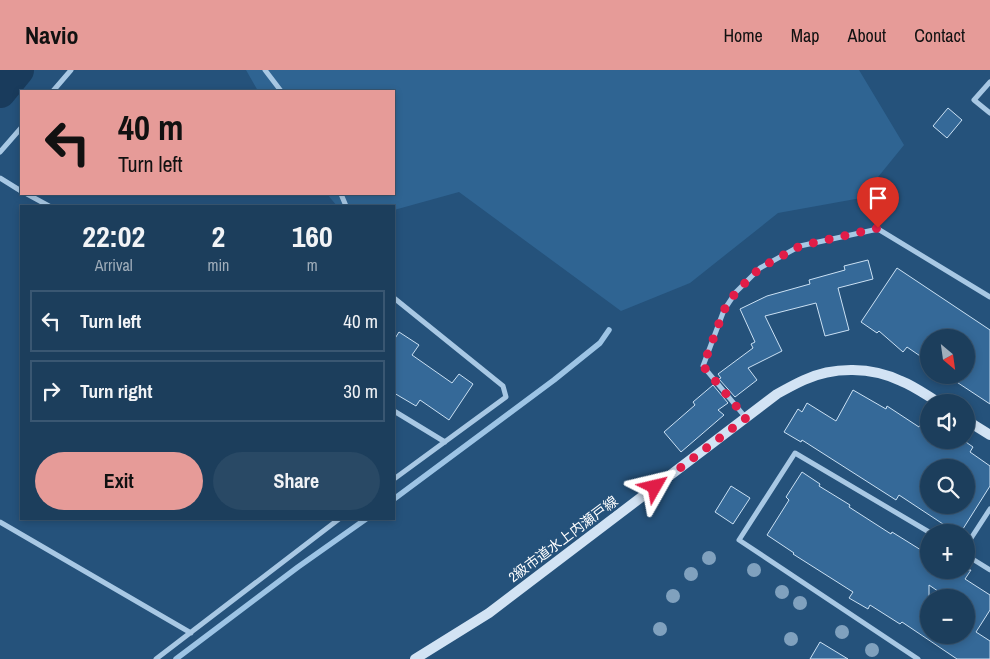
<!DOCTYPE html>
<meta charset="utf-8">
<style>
:root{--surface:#1c3e5c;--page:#294965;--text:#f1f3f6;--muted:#a0aebb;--line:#3a5772;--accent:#e69b98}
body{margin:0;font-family:"Archivo Narrow","Noto Sans JP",sans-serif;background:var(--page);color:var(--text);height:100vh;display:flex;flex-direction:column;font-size:19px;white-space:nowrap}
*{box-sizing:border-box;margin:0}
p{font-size:16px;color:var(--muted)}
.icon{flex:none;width:28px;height:28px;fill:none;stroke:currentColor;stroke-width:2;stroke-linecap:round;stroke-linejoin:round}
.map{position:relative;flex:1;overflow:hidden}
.side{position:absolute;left:20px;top:135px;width:375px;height:315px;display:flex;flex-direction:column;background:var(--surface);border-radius:0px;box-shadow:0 2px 8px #0003,0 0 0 1px var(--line)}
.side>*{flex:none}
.guide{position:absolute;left:20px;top:20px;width:375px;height:105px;border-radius:0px;box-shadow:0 2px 8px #0003,0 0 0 1px var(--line);background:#e69b98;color:#111;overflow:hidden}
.needle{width:32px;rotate:151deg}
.fabs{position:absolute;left:920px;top:259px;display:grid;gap:10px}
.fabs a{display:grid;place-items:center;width:55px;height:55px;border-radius:50%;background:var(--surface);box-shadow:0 2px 8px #0003,0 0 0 1px var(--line);font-size:25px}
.pin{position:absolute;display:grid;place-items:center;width:42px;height:42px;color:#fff;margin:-51px -21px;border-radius:50% 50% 50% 0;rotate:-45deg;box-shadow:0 0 5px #0007}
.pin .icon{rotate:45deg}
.me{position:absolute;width:55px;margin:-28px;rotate:53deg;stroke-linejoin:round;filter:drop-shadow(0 0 4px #0008)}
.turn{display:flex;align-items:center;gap:18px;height:105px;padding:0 15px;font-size:22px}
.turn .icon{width:65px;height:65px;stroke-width:2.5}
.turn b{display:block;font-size:35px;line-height:42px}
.eta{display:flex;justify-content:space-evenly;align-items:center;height:85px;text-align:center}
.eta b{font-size:30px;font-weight:700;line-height:35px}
.primary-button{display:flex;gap:10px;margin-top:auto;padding:10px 15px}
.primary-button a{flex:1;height:58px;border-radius:30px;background:var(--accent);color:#111;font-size:20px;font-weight:700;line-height:58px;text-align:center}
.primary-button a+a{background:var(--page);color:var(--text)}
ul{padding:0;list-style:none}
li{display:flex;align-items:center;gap:15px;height:62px;margin:0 10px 8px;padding:0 5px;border:2px solid var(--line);border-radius:0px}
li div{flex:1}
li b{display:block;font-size:19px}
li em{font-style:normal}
header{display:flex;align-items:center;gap:30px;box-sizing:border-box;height:70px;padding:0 25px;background:var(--accent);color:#111}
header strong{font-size:24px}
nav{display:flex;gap:28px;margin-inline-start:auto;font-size:18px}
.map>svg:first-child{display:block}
.green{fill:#2f6492}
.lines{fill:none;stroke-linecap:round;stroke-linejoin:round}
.stream{stroke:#9dc4e5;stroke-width:5.5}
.river{stroke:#193b5c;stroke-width:32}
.building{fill:#356998;stroke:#cbe1f4;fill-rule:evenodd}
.street{stroke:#a8c8e4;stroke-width:5}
.secondary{stroke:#d2e3f4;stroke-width:10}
.tree{fill:#80a1be}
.route{stroke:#e11d48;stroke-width:9;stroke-dasharray:0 16.2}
.labels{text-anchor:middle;stroke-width:5;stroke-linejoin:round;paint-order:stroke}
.street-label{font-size:14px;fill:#fff;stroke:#25527b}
</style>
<header>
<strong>Navio</strong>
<nav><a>Home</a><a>Map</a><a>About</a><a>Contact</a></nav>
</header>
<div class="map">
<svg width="990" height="589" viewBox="0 0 990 589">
<rect width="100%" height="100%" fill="#25527b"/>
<path class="green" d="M246 0H859L904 75 861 128 778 143 690 213 621 241 459 122 394 140V136H337L327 124H394V21H258Z"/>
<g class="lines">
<path class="stream" d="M394 429 554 310 600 273 609 260
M176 589 298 497 366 449"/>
<path class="river" d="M0 22 18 0"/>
</g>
<path class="building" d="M948 38 962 50 947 68 933 56Z
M868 190 873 209 838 218 849 260 825 266 816 233 765 246 782 281 748 298 757 310 735 327 719 309 721 308 718 304 753 278 751 274 755 272 740 239 767 226 810 214 809 210 845 200 844 196Z
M897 198 990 260V334L946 305H966V268H929V292L907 277 903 282 879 261 877 263 861 252Z
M399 262 419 275 412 285 452 313 459 304 473 314 449 350 420 330 416 336 394 323V270Z
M713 315 728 333 718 340 724 345 681 382 664 362 695 335 693 332Z
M853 320 886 339 887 336 919 357 929 342V370H963L973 377 970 382 990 396V416L961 462H942L946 456 899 425 896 430 802 370 801 372 784 362 798 339 802 342 807 333 836 351ZM929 398H966V435H929Z
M802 402 820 414 819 416 850 435 849 437 891 464 892 462 929 485V500H971L965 509 990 525V540L976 562 990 571V589H957L902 552 900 554 870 535 868 539 849 528 853 522 793 484 794 483 767 465 789 430 786 427ZM929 515 948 528H966V565H929Z
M731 416 750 428 733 454 715 442Z
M820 572 848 589H810Z"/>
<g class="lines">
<path class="street" d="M265 0 281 21
M990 12 974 30 990 43
M53 21 71 0
M0 82 21 58
M0 108 21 121
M27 124 49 136
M341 124 346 136
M394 228 503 316 506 327 394 409
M394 341 445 372
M746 348 703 296 724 240 736 222 760 198 800 176 878 159 990 227
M0 452 191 563
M966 476 990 439
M966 485 990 500
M156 589 339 449
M918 589 739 470 795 383 929 462"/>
<path class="secondary" d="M966 350 990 365
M415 589 489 543 777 324C786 319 795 314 804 310 834 296 872 297 901 311 914 316 926 325 938 332"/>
</g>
<g class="tree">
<circle cx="709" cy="488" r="7"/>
<circle cx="754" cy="500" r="7"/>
<circle cx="691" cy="504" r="7"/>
<circle cx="782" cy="522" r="7"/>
<circle cx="673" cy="526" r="7"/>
<circle cx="800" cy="533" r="7"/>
<circle cx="660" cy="559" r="7"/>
<circle cx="842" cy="562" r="7"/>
<circle cx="791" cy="569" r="7"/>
<circle cx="872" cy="580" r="7"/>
</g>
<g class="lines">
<path class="route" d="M655 417 746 348 703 296 724 240 736 222 760 198 800 176 878 158"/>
</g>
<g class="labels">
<g class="street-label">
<text transform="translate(563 469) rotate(-37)" y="5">2級市道水上内瀬戸線</text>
</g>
</g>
</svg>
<div class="fabs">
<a><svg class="needle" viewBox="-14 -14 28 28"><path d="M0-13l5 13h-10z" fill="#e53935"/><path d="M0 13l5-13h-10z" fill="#a0aebb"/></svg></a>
<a><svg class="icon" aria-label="sound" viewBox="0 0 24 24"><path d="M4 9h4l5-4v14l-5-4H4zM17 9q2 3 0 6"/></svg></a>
<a><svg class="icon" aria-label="search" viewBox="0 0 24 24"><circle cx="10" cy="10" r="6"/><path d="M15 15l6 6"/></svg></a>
<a>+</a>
<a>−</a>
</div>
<div class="pin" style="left:878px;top:158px;background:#d93025"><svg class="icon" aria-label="arrive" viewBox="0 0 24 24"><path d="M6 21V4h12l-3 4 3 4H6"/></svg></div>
<svg class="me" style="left:655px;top:417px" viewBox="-20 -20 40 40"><path d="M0-17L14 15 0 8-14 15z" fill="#e11d48" stroke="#fff" stroke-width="4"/></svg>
<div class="guide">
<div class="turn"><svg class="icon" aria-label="left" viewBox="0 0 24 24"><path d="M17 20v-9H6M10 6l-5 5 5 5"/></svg><div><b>40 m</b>Turn left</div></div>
</div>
<section class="side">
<div class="eta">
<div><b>22:02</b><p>Arrival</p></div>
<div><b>2</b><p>min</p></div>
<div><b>160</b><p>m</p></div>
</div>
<ul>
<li><svg class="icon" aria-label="left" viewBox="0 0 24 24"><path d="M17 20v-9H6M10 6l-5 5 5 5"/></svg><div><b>Turn left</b></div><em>40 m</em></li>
<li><svg class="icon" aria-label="right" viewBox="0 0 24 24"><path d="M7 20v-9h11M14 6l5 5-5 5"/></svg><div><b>Turn right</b></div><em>30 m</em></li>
</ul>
<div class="primary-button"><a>Exit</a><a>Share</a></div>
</section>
</div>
